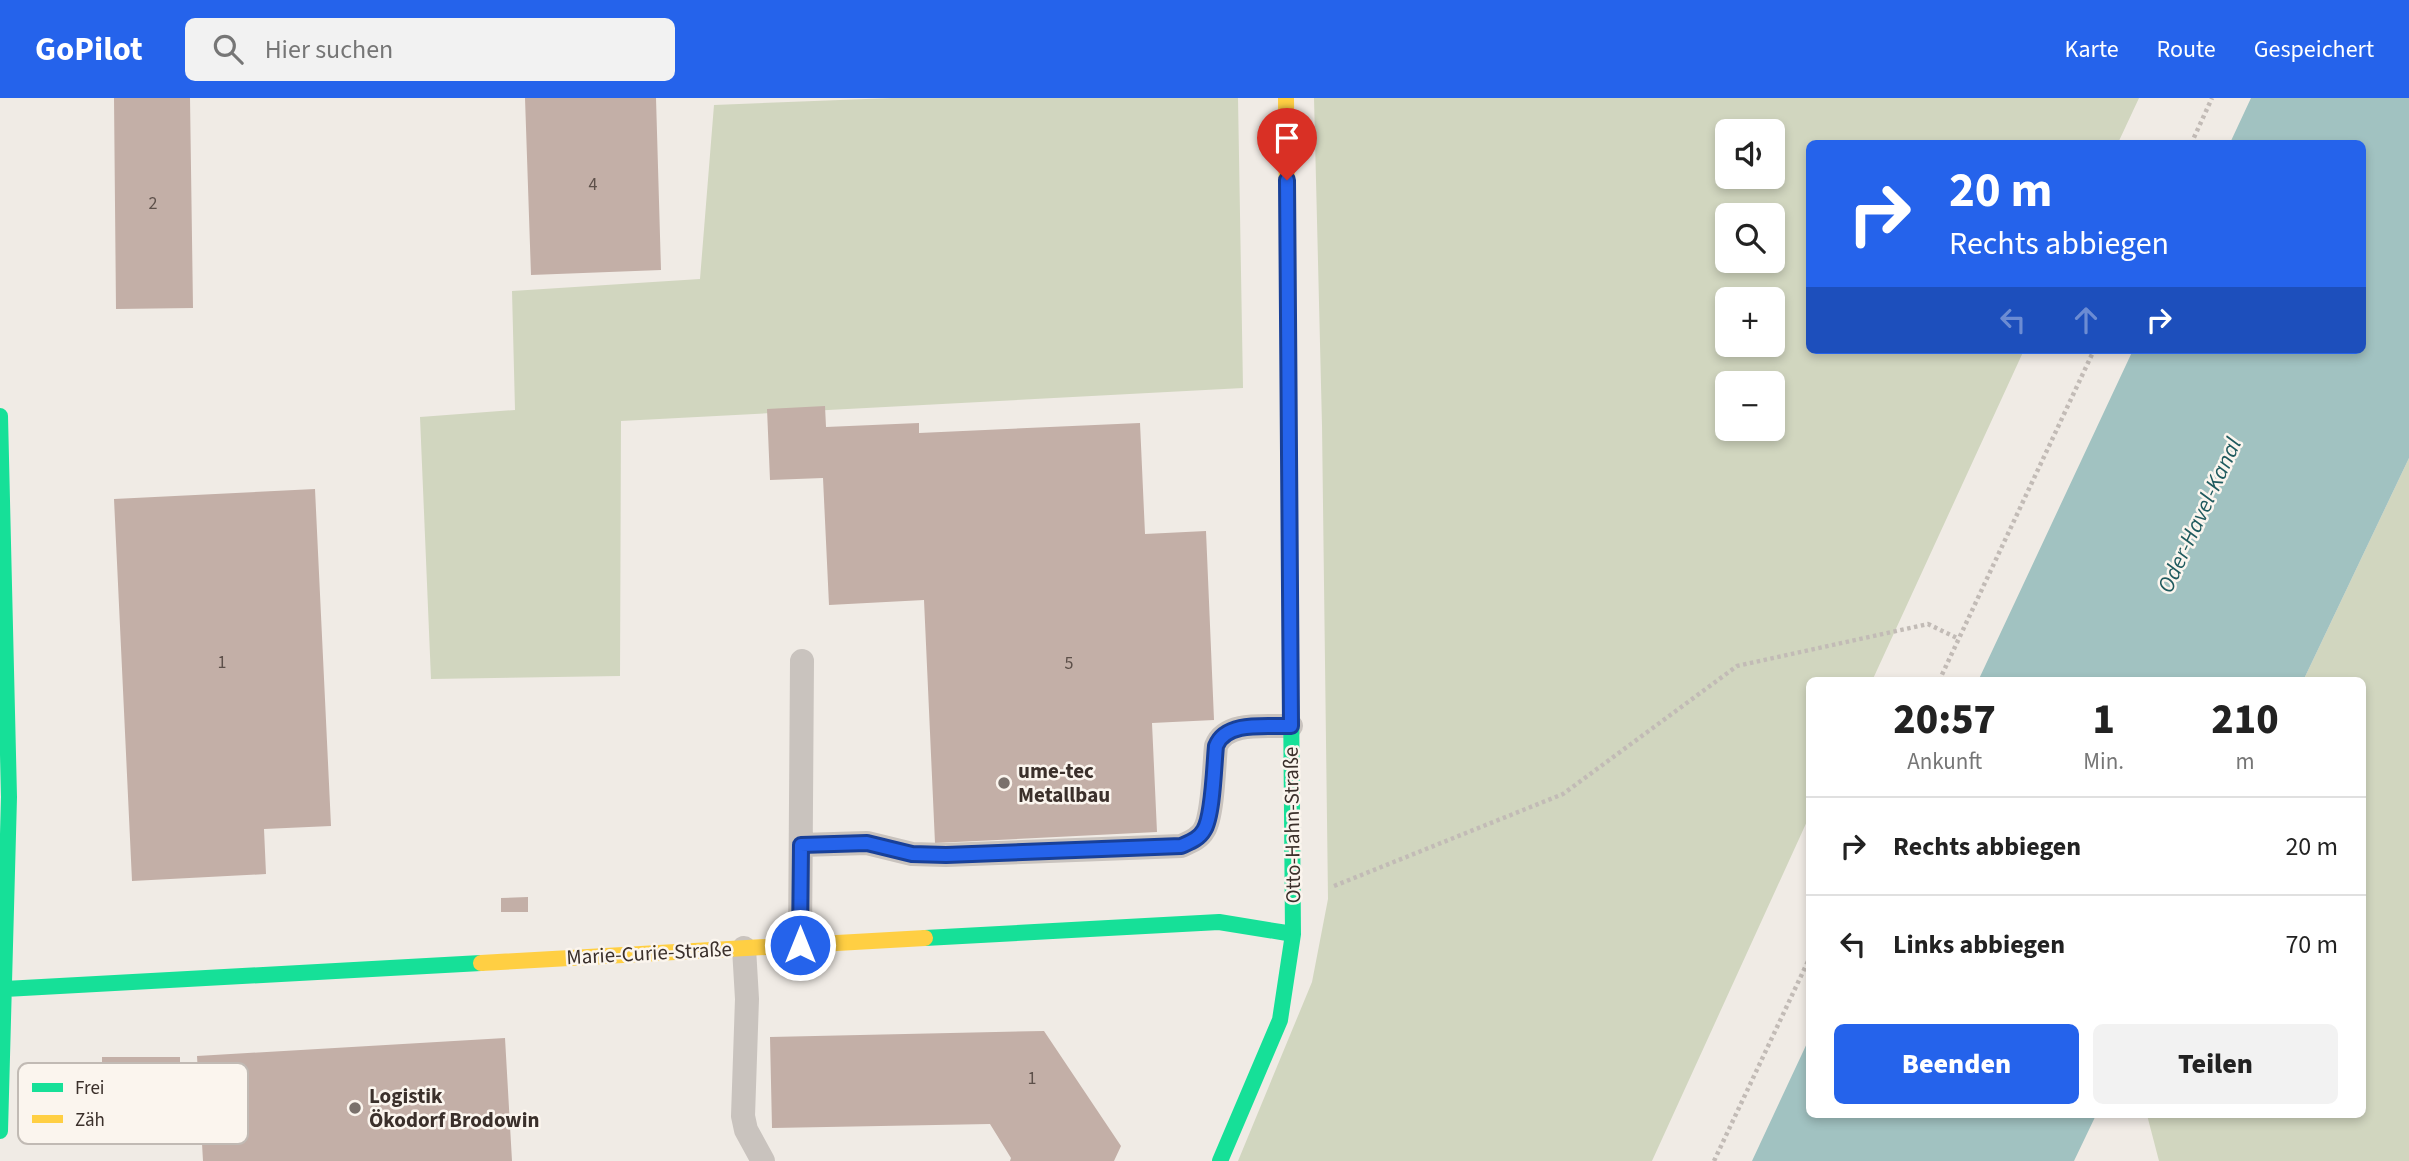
<!DOCTYPE html>
<html lang="de">
<meta charset="utf-8">
<style>
:root{--surface:#fff;--page:#f2f2f2;--text:#222;--muted:#767676;--line:#e0e0e0;--accent:#2563eb}
body{margin:0;font-family:"Source Sans 3",sans-serif;background:var(--page);color:var(--text);height:100vh;display:flex;flex-direction:column;font-size:26px;white-space:nowrap}
*{box-sizing:border-box;margin:0}
p{font-size:23px;color:var(--muted)}
.icon{flex:none;width:38px;height:38px;fill:none;stroke:currentColor;stroke-width:2;stroke-linecap:round;stroke-linejoin:round}
.map{position:relative;flex:1;overflow:hidden}
.side{position:absolute;left:1806px;top:579px;width:560px;height:441px;display:flex;flex-direction:column;background:var(--surface);border-radius:10px;box-shadow:0 4px 10px #0003}
.side>*{flex:none}
.hud{position:absolute;left:1806px;top:42px;width:560px;height:214px;border-radius:10px;box-shadow:0 4px 10px #0003;background:#2563eb;color:#fff;overflow:hidden}
.buttons{position:absolute;left:1715px;top:21px;display:grid;gap:14px}
.buttons a{display:grid;place-items:center;width:70px;height:70px;border-radius:10px;background:var(--surface);box-shadow:0 4px 10px #0003;font-size:35px}
.pin{position:absolute;display:grid;place-items:center;width:60px;height:60px;color:#fff;margin:-72px -30px;border-radius:50% 50% 50% 0;rotate:-45deg;box-shadow:0 0 7px #0007}
.pin .icon{rotate:45deg}
.me{position:absolute;width:77px;margin:-38px;rotate:0deg;stroke-linejoin:round;filter:drop-shadow(0 0 5px #0008)}
.turn{display:flex;align-items:center;gap:24px;height:147px;padding:0 28px;font-size:32px}
.turn .icon{width:91px;height:91px;stroke-width:2.5}
.turn b{display:block;font-size:49px;line-height:60px}
.lanes{display:flex;align-items:center;height:66px;padding:0 28px;background:#0003;justify-content:center;gap:35px;direction:ltr}
.lanes .off{opacity:.35}
.eta{display:flex;justify-content:space-evenly;align-items:center;height:119px;text-align:center}
.eta b{font-size:42px;font-weight:800;line-height:49px}
.button{display:flex;gap:14px;margin-top:auto;padding:14px 28px}
.button a{flex:1;height:80px;border-radius:10px;background:var(--accent);color:#fff;font-size:28px;font-weight:800;line-height:80px;text-align:center}
.button a+a{background:var(--page);color:var(--text)}
ul{padding:0;list-style:none}
li{display:flex;align-items:center;gap:21px;height:98px;padding:0 28px;border-top:2px solid var(--line)}
li div{flex:1}
li b{display:block;font-size:26px}
li em{font-style:normal}
header{display:flex;align-items:center;gap:42px;box-sizing:border-box;height:98px;padding:0 35px;background:var(--accent);color:#fff}
header strong{font-size:33px}
nav{display:flex;gap:38px;margin-inline-start:auto;font-size:24px}
.search{width:490px;height:63px;background:var(--page);display:flex;align-items:center;gap:18px;box-sizing:border-box;padding:0 24px;border-radius:10px;color:var(--muted);font-size:26px}
.map>svg:first-child{display:block}
.green{fill:#d1d6bf;fill-rule:evenodd}
.water{fill:#a1c2c1}
.building{fill:#c3afa7}
.lines{fill:none;stroke-linecap:round;stroke-linejoin:round}
.path{stroke:#c2bbb6;stroke-width:4.5;stroke-dasharray:3.5 3.5;stroke-linecap:butt}
.lane{stroke:#c9c3be;stroke-width:24}
.fast{stroke:#16e098;stroke-width:16}
.slow{stroke:#ffcf43;stroke-width:16}
.route-casing{stroke:#184099;stroke-width:18}
.route{stroke:#2563eb;stroke-width:12}
.poi-dot{fill:#7a716c;stroke:#fbf5ee;stroke-width:2.5}
.labels{text-anchor:middle;stroke-width:5;stroke-linejoin:round;paint-order:stroke}
.number-label{font-size:18px;fill:#5d504a}
.poi-label{font-size:21px;font-weight:bold;fill:#3b302b;stroke:#fbf5ee;text-anchor:start}
.street-label{font-size:21px;fill:#3b302b;stroke:#fbf5ee}
.water-label{font-size:23px;font-style:italic;fill:#1f5a5e;stroke:#fbf5ee}
.key{fill:#fbf5ee;stroke:#c1bab4;stroke-width:2}
.key-label{font-size:19px;fill:#3b302b}
</style>
<header>
<strong>GoPilot</strong>
<div class="search"><svg class="icon" aria-label="search" viewBox="0 0 24 24"><circle cx="10" cy="10" r="6"/><path d="M15 15l6 6"/></svg>Hier suchen</div>
<nav><a>Karte</a><a>Route</a><a>Gespeichert</a></nav>
</header>
<div class="map">
<svg width="2409" height="1063" viewBox="0 0 2409 1063">
<rect width="100%" height="100%" fill="#f0ebe5"/>
<path class="green" d="M892 0H1238L1243 290 621 323 620 578 431 581 420 319 515 312 512 193 700 181 714 7Z
M1314 0H2139L2118 45 1810 46V252H2024L1872 583H1810L1809 719 1652 1063H1238L1312 884 1328 801 1322 327ZM1727 33H1773V79H1727ZM1727 117H1773V163H1727ZM1727 201H1773V247H1727ZM1727 285H1773V331H1727Z
M2409 360V1063H2159L2147 1017H2362V583H2303Z"/>
<path class="water" d="M2251 0H2409V360L2303 583H1978L2133 252H2362V46L2230 45Z
M1809 941 1810 1017H2096L2074 1063H1752Z"/>
<path class="building" d="M114 0H190L193 210 116 211Z
M525 0H656L661 172 531 177Z
M825 308 826 329 919 325V335L1140 325 1145 436 1206 433 1214 622 1152 625 1157 734 935 745 924 502 829 507 823 380 770 382 767 311Z
M315 391 331 728 264 731 266 776 132 783 114 401Z
M528 799V814H501V800Z
M1044 933 1121 1048 1114 1063H1010L1011 1060 990 1026 772 1030 770 939Z
M505 940 512 1063H203L197 958Z
M102 959H180V1040H102Z"/>
<g class="lines">
<path class="path" d="M2191 46 2212 0
M1939 583 2094 252
M1334 788 1563 696 1737 568 1928 526 1959 541
M1714 1063 1810 859"/>
<path class="lane" d="M801 747 867 745 912 756 946 757 1181 748C1190 744 1199 741 1204 732 1213 718 1214 667 1216 648 1226 622 1268 629 1291 628
M800 847 802 563
M744 850 747 901 743 1018 746 1032 763 1063"/>
<path class="fast" d="M0 318 9 699 0 1033
M925 840 1219 824 1293 836
M5 891 481 865
M1220 1063 1280 922 1293 836 1288 231"/>
<path class="slow" d="M1286 0 1288 231
M481 865 925 840"/>
</g>
<g class="lines">
<g class="route-casing">
<path id="route" d="M800 847 801 747 867 745 912 756 946 757 1181 748C1190 744 1199 741 1204 732 1213 718 1214 667 1216 648 1226 622 1268 629 1291 628L1287 82"/>
</g>
<use href="#route" class="route"/>
</g>
<g class="poi-dot">
<circle cx="1004" cy="685" r="7"/>
<circle cx="355" cy="1010" r="7"/>
</g>
<g class="labels">
<g class="number-label">
<text x="593" y="92">4</text>
<text x="153" y="111">2</text>
<text x="222" y="570">1</text>
<text x="1069" y="571">5</text>
<text x="1032" y="986">1</text>
</g>
<g class="poi-label">
<text x="1018" y="680">ume-tec<tspan x="1018" dy="24">Metallbau</tspan></text>
<text x="369" y="1005">Logistik<tspan x="369" dy="24">Ökodorf Brodowin</tspan></text>
</g>
<g class="street-label">
<text transform="translate(1292 727) rotate(-91)" y="7">Otto-Hahn-Straße</text>
<text transform="translate(649 855) rotate(-3)" y="7">Marie-Curie-Straße</text>
</g>
<g class="water-label">
<text transform="translate(2199 417) rotate(-65)" y="8">Oder-Havel-Kanal</text>
</g>
</g>
<rect x="18" y="965" width="230" height="81" rx="10" class="key"/>
<rect x="32" y="985" width="31" height="9" fill="#16e098"/>
<rect x="32" y="1017" width="31" height="8" fill="#ffcf43"/>
<g class="key-label">
<text x="75" y="996">Frei</text>
<text x="75" y="1028">Zäh</text>
</g>
</svg>
<div class="buttons">
<a><svg class="icon" aria-label="sound" viewBox="0 0 24 24"><path d="M4 9h4l5-4v14l-5-4H4zM17 9q2 3 0 6"/></svg></a>
<a><svg class="icon" aria-label="search" viewBox="0 0 24 24"><circle cx="10" cy="10" r="6"/><path d="M15 15l6 6"/></svg></a>
<a>+</a>
<a>−</a>
</div>
<div class="pin" style="left:1287px;top:82px;background:#d93025"><svg class="icon" aria-label="arrive" viewBox="0 0 24 24"><path d="M6 21V4h12l-3 4 3 4H6"/></svg></div>
<svg class="me" style="left:800px;top:847px" viewBox="-20 -20 40 40"><circle r="17" fill="#2563eb" stroke="#fff" stroke-width="3"/><path d="M0-11L8 9 0 5-8 9z" fill="#fff"/></svg>
<div class="hud">
<div class="turn"><svg class="icon" aria-label="right" viewBox="0 0 24 24"><path d="M7 20v-9h11M14 6l5 5-5 5"/></svg><div><b>20 m</b>Rechts abbiegen</div></div>
<div class="lanes"><svg class="icon off" aria-label="left" viewBox="0 0 24 24"><path d="M17 20v-9H6M10 6l-5 5 5 5"/></svg><svg class="icon off" aria-label="ahead" viewBox="0 0 24 24"><path d="M12 20V5M6 11l6-6 6 6"/></svg><svg class="icon" aria-label="right" viewBox="0 0 24 24"><path d="M7 20v-9h11M14 6l5 5-5 5"/></svg></div>
</div>
<section class="side">
<div class="eta">
<div><b>20:57</b><p>Ankunft</p></div>
<div><b>1</b><p>Min.</p></div>
<div><b>210</b><p>m</p></div>
</div>
<ul>
<li><svg class="icon" aria-label="right" viewBox="0 0 24 24"><path d="M7 20v-9h11M14 6l5 5-5 5"/></svg><div><b>Rechts abbiegen</b></div><em>20 m</em></li>
<li><svg class="icon" aria-label="left" viewBox="0 0 24 24"><path d="M17 20v-9H6M10 6l-5 5 5 5"/></svg><div><b>Links abbiegen</b></div><em>70 m</em></li>
</ul>
<div class="button"><a>Beenden</a><a>Teilen</a></div>
</section>
</div>
